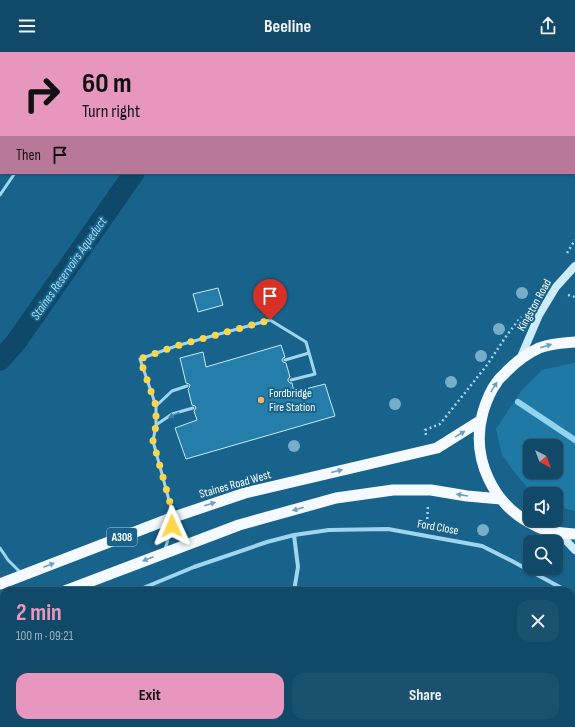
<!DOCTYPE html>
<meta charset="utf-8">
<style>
:root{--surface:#114a68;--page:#1a516e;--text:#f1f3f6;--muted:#9cb3c0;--line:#30627c;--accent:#e797bd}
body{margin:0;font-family:"Sofia Sans Condensed",sans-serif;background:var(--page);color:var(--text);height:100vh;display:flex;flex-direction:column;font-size:15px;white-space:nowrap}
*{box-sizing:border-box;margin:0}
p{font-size:13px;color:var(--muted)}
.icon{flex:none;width:22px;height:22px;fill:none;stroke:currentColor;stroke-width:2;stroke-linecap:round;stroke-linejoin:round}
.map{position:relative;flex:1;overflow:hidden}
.panel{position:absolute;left:0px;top:535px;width:575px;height:140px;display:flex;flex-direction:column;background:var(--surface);border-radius:12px 12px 0 0;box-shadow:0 1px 3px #0004,0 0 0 1px var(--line)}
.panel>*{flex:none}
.top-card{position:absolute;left:0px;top:0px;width:575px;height:122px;box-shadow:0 1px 3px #0004,0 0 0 1px var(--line);background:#e797bd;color:#111;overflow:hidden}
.needle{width:26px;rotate:138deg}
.buttons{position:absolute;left:523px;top:387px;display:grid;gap:8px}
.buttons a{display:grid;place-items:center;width:40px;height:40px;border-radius:8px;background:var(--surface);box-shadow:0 1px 3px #0004,0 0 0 1px var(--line);font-size:20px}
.pin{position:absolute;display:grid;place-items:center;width:34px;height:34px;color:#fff;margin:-41px -17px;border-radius:50% 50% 50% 0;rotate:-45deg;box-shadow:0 0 4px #0007}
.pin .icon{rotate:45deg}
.me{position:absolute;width:44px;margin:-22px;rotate:359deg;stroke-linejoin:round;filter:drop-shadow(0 0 3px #0008)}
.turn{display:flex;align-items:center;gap:14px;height:84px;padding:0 16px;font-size:18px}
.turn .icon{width:52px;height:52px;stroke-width:2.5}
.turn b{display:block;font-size:28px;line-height:34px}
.then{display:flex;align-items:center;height:38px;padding:0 16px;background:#0003;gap:8px;font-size:15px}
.round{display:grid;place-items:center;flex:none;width:42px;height:42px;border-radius:12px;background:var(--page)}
.summary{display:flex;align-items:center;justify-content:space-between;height:68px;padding:0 16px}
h1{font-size:24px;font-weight:700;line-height:30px;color:var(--accent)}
.primary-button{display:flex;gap:8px;margin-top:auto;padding:8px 16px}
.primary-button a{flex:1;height:46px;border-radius:12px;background:var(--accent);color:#111;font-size:16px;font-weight:700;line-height:46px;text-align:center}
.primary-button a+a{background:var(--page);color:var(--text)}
header{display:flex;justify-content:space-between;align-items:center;height:52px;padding:0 16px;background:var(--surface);font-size:18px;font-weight:700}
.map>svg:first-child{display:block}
.green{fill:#1f79a5;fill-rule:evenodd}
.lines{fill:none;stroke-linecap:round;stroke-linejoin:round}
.stream{stroke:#93d3f1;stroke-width:6}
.canal{stroke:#0f4969;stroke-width:21}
.river{stroke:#0f4969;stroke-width:37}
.building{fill:#257eaa;stroke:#c7eafb}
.path{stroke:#a0d5ef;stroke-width:2.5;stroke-dasharray:2 3;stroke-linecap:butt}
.service{stroke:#a0d5ef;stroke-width:3}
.minor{stroke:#a0d5ef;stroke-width:4}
.secondary{stroke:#ceebfa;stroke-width:8}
.trunk{stroke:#f4faff;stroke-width:11}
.tree{fill:#78adc9}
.oneway{fill:#6f9fb9}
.oneway2{fill:#3980a4}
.route{stroke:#ffd54a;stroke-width:7;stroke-dasharray:0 12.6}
.poi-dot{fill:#ffad5e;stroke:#17638b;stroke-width:1.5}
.labels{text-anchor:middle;stroke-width:4;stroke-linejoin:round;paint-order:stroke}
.shield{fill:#17638b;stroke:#b9d0dc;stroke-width:1}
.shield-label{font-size:11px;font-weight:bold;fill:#fff}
.street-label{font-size:12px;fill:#fff;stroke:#17638b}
.poi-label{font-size:12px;fill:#fff;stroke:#17638b;text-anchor:start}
.water-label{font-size:13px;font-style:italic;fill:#acdef6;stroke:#17638b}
</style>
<header><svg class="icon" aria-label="menu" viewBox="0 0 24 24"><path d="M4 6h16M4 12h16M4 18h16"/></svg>Beeline<svg class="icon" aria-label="share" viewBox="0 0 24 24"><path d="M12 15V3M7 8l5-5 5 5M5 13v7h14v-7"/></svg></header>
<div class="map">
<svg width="575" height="675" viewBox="0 0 575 675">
<rect width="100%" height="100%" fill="#17638b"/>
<path class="green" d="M573 311H575V459L556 454V442H533L516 422 502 403 496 377 521 339 542 318ZM530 394H556V420H530Z"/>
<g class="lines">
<path class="stream" d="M518 350 575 388"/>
<path class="canal" d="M217 1 218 0
M0 308 16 290 134 121"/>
<path class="river" d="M74 0 75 1"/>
</g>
<path class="building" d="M218 236 223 253 198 260 193 242Z
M281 293 285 305 283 306 282 308 283 310 286 311 290 325 288 327V329L290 331H292L294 340 325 332 335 364 186 407 175 376 197 368 194 359 196 356 195 354 192 353 188 337 189 336 190 333 189 332 186 331 180 306 203 300 206 315Z"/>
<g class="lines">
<path class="path" d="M567 201 575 188
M568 243 575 245
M426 383 425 378 440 372 468 337 487 313 507 283 521 265
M427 472 428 453
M0 589 4 587
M0 639 4 637"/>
<path class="service" d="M556 0V1
M105 1V0
M0 143 15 121
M285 308 309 301
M156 354 172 339 187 334
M156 373 172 362 193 356
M173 463 153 389 156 373V354L140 307 176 294 270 268 306 290 315 322 291 328
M0 496 8 508 22 522
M165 498 173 468"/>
<path class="minor" d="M136 539 194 515 267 490 294 483 329 478 388 477 482 494 512 509 567 539
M294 539 298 515 294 483
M571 544 575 550
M571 624 575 613
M287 671 289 675
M559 671 562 675"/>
<path class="secondary" d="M520 307 539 263 556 235 575 214
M559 481 575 498"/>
<path class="trunk" d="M575 290C563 291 551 291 539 296 526 302 517 309 507 319 504 323 499 326 497 330 490 339 486 350 483 360 470 406 493 454 536 474 548 480 562 481 575 482
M0 532 174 465 245 441 437 396 480 369
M65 539 239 473 336 446 393 438H431L467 444 501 447
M0 565 4 563"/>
</g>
<g class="tree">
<circle cx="522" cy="241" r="6"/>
<circle cx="499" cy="277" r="6"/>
<circle cx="481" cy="304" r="6"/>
<circle cx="451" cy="330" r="6"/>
<circle cx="395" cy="352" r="6"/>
<circle cx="294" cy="394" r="6"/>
<circle cx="483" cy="478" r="6"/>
</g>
<defs><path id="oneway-solid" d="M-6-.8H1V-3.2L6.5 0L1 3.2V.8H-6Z"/></defs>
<g class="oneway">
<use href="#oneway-solid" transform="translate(546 294) rotate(-17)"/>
<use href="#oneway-solid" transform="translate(494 335) rotate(-59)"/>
<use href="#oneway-solid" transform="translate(460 382) rotate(-31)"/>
<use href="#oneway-solid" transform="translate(337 419) rotate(-14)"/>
<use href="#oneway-solid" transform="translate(462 443) rotate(-171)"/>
<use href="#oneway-solid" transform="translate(210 452) rotate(-18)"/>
<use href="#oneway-solid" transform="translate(298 457) rotate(164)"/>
<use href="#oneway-solid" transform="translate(148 507) rotate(159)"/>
<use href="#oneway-solid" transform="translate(49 513) rotate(-21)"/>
</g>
<use class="oneway2" href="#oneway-solid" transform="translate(174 363) rotate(156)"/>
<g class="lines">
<path class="route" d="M172 474 174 465 153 389 156 373V354L140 307 176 294 270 268"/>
</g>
<circle class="poi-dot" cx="261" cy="348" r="4"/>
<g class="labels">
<rect class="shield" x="107" y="476" width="30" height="18" rx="3"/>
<g class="shield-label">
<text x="122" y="489">A308</text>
</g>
<g class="street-label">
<text transform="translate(534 253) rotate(-61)" y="4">Kingston Road</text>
<text transform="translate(235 432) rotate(-16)" y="4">Staines Road West</text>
<text transform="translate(438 475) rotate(10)" y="4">Ford Close</text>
</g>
<g class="poi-label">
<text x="269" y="345">Fordbridge<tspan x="269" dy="14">Fire Station</tspan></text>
</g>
<g class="water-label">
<text transform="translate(68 216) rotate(-55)" y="5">Staines Reservoirs Aqueduct</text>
</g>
</g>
</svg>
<div class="buttons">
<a><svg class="needle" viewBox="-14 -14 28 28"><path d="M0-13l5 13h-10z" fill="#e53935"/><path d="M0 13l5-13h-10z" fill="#9cb3c0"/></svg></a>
<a><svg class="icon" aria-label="sound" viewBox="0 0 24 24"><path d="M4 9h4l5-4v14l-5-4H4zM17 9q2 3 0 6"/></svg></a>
<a><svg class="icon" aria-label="search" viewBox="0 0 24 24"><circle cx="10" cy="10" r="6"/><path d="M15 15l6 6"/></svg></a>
</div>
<div class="pin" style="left:270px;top:268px;background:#d93025"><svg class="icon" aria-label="arrive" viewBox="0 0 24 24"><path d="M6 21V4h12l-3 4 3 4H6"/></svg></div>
<svg class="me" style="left:172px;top:474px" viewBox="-20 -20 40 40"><path d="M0-17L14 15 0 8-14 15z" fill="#ffd54a" stroke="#fff" stroke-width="4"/></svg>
<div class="top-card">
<div class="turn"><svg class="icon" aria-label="right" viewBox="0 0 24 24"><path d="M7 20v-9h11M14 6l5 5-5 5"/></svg><div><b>60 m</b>Turn right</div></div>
<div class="then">Then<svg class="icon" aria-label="arrive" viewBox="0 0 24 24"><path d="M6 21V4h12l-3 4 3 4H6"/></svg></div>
</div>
<section class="panel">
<div class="summary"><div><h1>2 min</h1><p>100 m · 09:21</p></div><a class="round"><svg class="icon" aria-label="close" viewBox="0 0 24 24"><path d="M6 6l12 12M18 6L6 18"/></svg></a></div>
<div class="primary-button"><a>Exit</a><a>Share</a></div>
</section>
</div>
